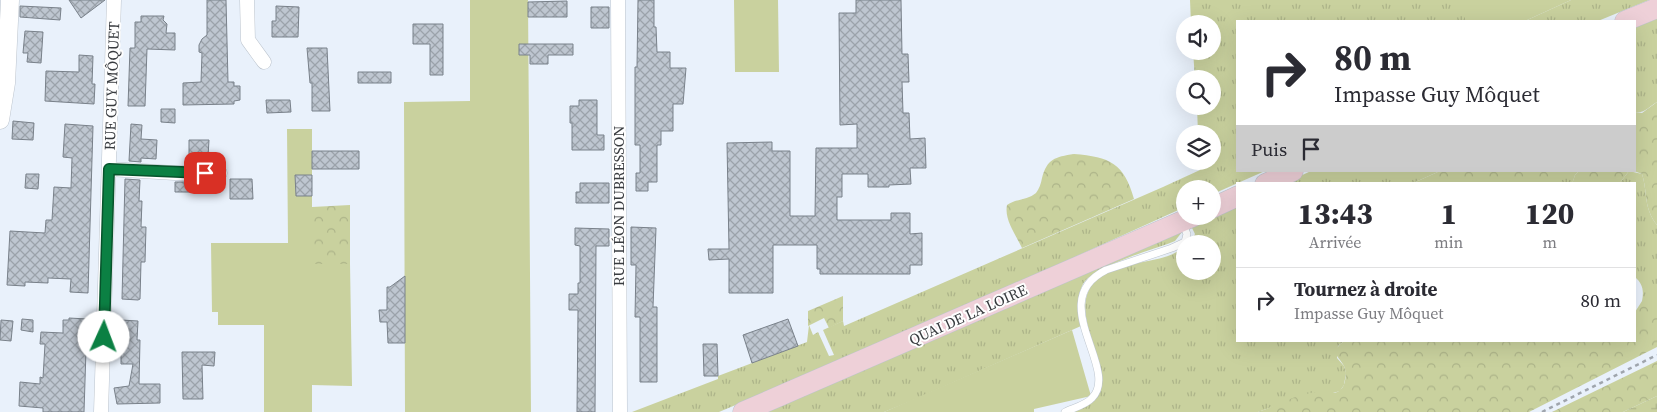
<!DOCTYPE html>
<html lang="fr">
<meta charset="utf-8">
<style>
:root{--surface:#fff;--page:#f7f7f7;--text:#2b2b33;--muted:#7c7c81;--line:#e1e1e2}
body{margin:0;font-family:"Source Serif 4",serif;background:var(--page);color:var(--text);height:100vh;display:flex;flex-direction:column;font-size:19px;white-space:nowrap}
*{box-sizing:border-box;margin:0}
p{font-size:16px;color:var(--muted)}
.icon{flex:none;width:28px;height:28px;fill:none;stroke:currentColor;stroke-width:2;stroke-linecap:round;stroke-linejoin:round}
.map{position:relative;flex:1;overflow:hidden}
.drawer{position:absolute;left:1236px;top:182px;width:400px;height:160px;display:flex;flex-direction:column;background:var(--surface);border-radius:0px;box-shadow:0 5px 20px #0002}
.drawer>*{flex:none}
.hud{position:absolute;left:1236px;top:20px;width:400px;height:152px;border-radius:0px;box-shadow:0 5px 20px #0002;background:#fff;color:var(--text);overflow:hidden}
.controls{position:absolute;left:1176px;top:15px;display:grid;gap:10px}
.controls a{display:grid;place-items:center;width:45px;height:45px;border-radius:50%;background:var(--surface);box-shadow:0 5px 20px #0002;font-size:25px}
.pin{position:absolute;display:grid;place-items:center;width:42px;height:42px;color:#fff;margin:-21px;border-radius:10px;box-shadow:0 2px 8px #0006}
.me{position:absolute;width:55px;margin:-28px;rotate:2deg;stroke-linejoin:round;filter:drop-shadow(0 0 4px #0008)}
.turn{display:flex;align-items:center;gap:18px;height:105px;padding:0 15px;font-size:22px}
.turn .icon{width:65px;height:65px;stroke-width:2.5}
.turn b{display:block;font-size:35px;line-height:42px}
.then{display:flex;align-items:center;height:48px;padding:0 15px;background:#0003;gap:10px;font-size:19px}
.eta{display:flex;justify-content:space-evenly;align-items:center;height:85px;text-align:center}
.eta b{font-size:30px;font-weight:800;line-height:35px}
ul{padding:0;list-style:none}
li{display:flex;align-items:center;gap:15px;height:65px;padding:0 15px;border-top:1px solid var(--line)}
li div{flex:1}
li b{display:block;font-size:19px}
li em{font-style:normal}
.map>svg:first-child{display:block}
.grass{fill:url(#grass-tufts)}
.forest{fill:url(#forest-crowns)}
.wetland{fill:url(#wetland-marsh)}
.green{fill:#c9d19e}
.building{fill:url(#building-cross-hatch);stroke:#79818a}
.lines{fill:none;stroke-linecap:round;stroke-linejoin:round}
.service-casing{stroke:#bcc4cd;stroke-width:8}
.minor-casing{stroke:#bcc4cd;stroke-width:15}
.tertiary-casing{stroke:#bcc4cd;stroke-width:19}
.secondary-casing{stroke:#bcc4cd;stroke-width:21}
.path{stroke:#9fa5ad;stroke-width:2.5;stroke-dasharray:4 4;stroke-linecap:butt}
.service{stroke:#fff;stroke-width:7}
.minor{stroke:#fff;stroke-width:14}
.tertiary{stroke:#fff;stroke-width:18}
.secondary{stroke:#eed0d8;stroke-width:20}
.route-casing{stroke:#07532c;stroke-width:12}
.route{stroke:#0b8043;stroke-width:9}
.labels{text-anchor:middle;stroke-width:4;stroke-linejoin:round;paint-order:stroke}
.street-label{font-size:15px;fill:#383b3f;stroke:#fefefe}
</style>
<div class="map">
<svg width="1657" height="412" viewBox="0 0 1657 412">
<defs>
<pattern id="grass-tufts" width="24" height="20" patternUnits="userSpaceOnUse" patternTransform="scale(1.25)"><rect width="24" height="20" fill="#c9d19e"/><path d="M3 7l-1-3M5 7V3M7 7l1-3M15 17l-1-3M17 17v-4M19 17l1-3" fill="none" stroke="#adb489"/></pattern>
<pattern id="forest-crowns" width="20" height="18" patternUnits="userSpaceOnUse" patternTransform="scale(1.25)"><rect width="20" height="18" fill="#c9d19e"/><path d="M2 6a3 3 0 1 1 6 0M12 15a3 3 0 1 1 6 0" fill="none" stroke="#adb489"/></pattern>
<pattern id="wetland-marsh" width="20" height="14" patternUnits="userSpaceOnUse" patternTransform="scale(1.25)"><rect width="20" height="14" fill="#c9d19e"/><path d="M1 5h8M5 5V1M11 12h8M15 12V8" fill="none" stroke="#adb489"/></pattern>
<pattern id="building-cross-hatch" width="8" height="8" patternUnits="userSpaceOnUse" patternTransform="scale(1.25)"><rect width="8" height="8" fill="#bec6d0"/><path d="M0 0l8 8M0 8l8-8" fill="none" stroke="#9ba2aa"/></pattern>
</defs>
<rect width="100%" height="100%" fill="#e9f1fb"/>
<path class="grass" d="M1190 0H1465V21H1238V171H1265L1213 194 1212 189H1185V207L936 320 719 412H632L718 379V376L807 342 809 325 813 335 818 332 829 356 834 355 823 330 843 321 844 326 1163 187 1200 170V161H1212V134H1198L1197 106H1212V79H1195L1193 51H1212V24H1191Z
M1571 0H1649L1598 21H1525Z
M1657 16V102C1650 106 1644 114 1635 112V26Z
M1311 171H1440L1411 184H1283Z
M1553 171H1579L1575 175 1572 184H1553Z
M1629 171 1642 174C1648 193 1643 207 1657 225V301H1642C1644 291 1643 284 1635 277V184H1619Z
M1237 204 1238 341H1344L1338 346 1337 358 1344 366 1346 373 1344 385 1340 391 1333 393H1312L1258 412H1071C1078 408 1088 405 1094 399 1122 374 1062 314 1096 280 1113 264 1147 263 1168 256 1174 254 1179 250 1185 247V271H1212V244H1190L1195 234 1191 226 1193 224Z
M1182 232 1175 241 1170 243C1151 250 1092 267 1083 284 1076 297 1079 312 1081 326L911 401 884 412H765Z"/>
<path class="forest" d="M1657 102V225C1643 207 1648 193 1642 174L1634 171 1635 112 1642 113Z
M1074 154C1110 157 1124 163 1134 199L1022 248C1016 235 1004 220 1007 205 1015 199 1028 200 1036 193 1039 189 1041 184 1042 178 1047 159 1055 157 1074 154Z
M1440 171H1553V184H1411Z
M1579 171H1634H1629L1619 184H1572L1575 175Z
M350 205V264H312V207Z
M843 296V321L829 328 824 318 808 326V311Z
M1642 301H1657V347L1529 412H1258C1277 405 1297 394 1317 392 1324 392 1333 395 1339 391 1346 387 1347 373 1344 366 1338 355 1329 353 1344 341H1635V312Z
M1657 361V396L1623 412H1552Z"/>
<path class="wetland" d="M1657 396V412H1623Z"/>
<path class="green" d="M470 0H528L531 412H405L404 102 470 101Z
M734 0H778L779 72H735Z
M1465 0H1571L1525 21H1465Z
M287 129H312V264H350L352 386 312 385V412H264V325H218V312H212L211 243H288Z
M1072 330 1091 396 1034 409V412H884Z"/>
<path class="building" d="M69 0H105L81 18Z
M207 0H226L228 82H234V86H240V100L234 101V104L183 105V83L201 82 202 53 199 52V45L202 39 207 35Z
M638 0H654V27H656L657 52H670V68H686L683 104H673V131H661V145H657V182H648V191H636V173H640V145H635V67H637Z
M856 0H901L902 54H908L909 82H902L903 113H909L910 139 925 138 926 168H910L911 184 889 185V187H868V174H842V197H837V220H891V213H910V234L922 233V265H910V274H820V269H817V245H773V293H729V259L709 260 708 249H729L727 143 772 142V151H790V216H815L816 148H857V124L840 125 839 13H856Z
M567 1V17H528V2Z
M20 6 61 8 60 20 20 17Z
M276 6 299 7 298 37H272V21H276Z
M591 7H609V28H591Z
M141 16H164L163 20 167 24 166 33H175V50L147 49 145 106H128L130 48H135V22H141Z
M413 24H443V75H430V44H413Z
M25 31 43 32 41 63 27 62 28 53H23Z
M519 44H573V55H548V64H530V55H519Z
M307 48H327L330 111H312V83H310Z
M79 55 93 56 92 84H95L94 104 45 101 46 71 79 72Z
M358 72H391V83H358Z
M266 100H290L291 112 267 113Z
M579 100H597V135H604V150H572V123H570V106H579Z
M161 109H175V123L161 122Z
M13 121 34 123 33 140 12 139Z
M65 124 93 126 88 293 70 292 71 279 48 278V283L25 282V286L7 285 10 231 45 233 46 220H52L54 187 71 188 72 158 63 157Z
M131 124 142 125 141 139 157 140 156 159 141 158V162L129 161Z
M189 140H209L208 157 189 156Z
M312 151H359V169H312Z
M26 174H39L38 189 25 188Z
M295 175H312V196H296Z
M125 179 140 180 139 201H142L141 227H146L145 262H141L140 299 138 300 122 299Z
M230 179H252L253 199H230Z
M175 182H191L190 192H175Z
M580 183H609V203H576V192H580Z
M631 227 656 228 653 307H657V382H640V317H635L636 265H631Z
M575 228 609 229V246H596L595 412H577L578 310H569V294H578V283H580V246L575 245Z
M405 276V343H388L387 322H380L379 310H387V287H390Z
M69 318 87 319 84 412H43V408L19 406 20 382 40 384V377L43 378 45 344H40L41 332 63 333V320H69Z
M22 319 33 320V332L21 330Z
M788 319 798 346 752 363 743 335Z
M1 320 13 321 11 341 0 340Z
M121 320 138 321 137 340H140L139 384H160V403L117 404 114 388 129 386 133 364H121Z
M703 344H717L718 376H704Z
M182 352H215L214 366 202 365 203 399H183Z"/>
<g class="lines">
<g class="service-casing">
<path id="service" d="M1065 412C1073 408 1086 405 1092 398 1121 369 1044 301 1106 270L1172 248 1185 242 1187 234 1182 222"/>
</g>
<g class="minor-casing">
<path id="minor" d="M247 0 248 40 264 62
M618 0 620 412
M109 169 175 173H220
M101 412 114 0"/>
</g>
<g class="tertiary-casing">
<path id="tertiary" d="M0 120 6 83 10 0"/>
</g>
<g class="secondary-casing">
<path id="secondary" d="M1625 21 1657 8
M1265 184 1293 171
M1212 208 1238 196
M743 412 1194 216"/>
</g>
<path class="path" d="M1542 412 1657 355"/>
<use href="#service" class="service"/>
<use href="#minor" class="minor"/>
<use href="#tertiary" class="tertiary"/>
<use href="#secondary" class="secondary"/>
</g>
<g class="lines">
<g class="route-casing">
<path id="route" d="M104 337 109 169 205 173"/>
</g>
<use href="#route" class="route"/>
</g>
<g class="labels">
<g class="street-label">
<text transform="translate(112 86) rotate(-88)" y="5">RUE GUY MÔQUET</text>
<text transform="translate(619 206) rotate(-90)" y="5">RUE LÉON DUBRESSON</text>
<text transform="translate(968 315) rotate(-24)" y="5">QUAI DE LA LOIRE</text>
</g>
</g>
</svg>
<div class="controls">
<a><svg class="icon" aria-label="sound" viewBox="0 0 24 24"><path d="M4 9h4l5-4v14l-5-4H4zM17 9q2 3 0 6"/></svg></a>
<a><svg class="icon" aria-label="search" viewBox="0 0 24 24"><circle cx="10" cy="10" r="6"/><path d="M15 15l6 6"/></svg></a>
<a><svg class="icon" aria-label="layers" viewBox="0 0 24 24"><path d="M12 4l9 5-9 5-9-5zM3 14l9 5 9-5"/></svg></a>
<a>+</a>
<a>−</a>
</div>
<div class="pin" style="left:205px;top:173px;background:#d93025"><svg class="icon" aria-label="arrive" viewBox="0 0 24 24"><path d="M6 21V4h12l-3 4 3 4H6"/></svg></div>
<svg class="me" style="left:104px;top:337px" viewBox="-20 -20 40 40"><circle r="19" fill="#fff"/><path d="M0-13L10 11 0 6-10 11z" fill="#0b8043"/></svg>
<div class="hud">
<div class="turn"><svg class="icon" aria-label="right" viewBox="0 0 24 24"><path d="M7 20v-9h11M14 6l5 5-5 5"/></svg><div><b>80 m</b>Impasse Guy Môquet</div></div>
<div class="then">Puis<svg class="icon" aria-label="arrive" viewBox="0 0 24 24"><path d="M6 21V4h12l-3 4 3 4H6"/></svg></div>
</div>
<section class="drawer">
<div class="eta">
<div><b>13:43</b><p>Arrivée</p></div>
<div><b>1</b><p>min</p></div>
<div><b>120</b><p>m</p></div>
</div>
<ul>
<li><svg class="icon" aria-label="right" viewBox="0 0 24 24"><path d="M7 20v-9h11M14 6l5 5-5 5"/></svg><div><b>Tournez à droite</b><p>Impasse Guy Môquet</p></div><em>80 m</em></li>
</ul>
</section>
</div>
